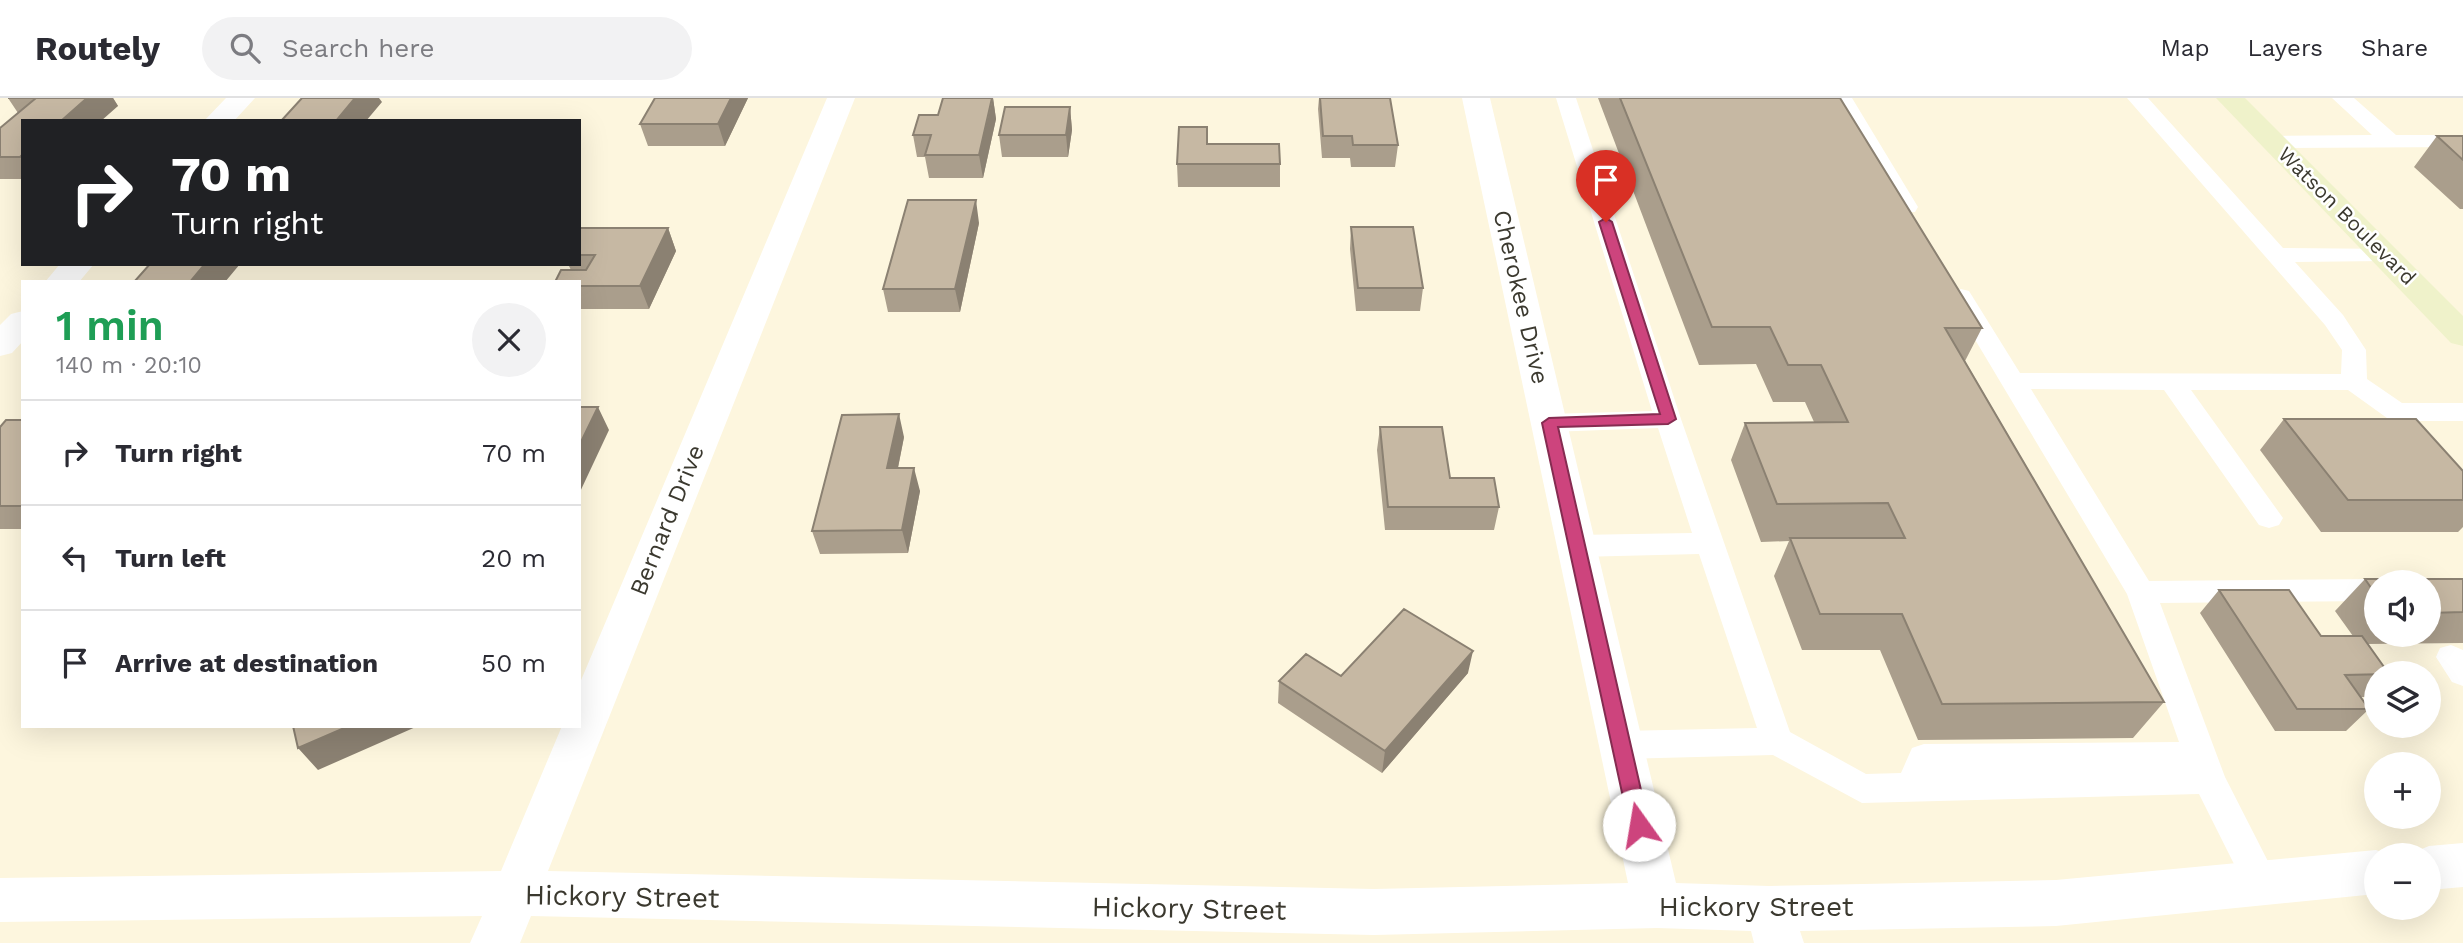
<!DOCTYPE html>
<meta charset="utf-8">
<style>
:root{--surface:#fff;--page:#f2f2f3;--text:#2b2b33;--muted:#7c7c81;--line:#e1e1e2}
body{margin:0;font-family:"Work Sans",sans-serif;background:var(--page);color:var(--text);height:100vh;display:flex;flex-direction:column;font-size:26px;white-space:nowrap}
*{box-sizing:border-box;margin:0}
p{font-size:23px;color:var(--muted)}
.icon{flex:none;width:38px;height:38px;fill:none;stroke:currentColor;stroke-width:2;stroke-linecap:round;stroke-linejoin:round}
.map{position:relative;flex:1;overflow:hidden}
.sheet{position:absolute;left:21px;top:182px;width:560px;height:448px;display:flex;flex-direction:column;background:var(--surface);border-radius:0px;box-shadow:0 7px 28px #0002}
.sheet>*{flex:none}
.banner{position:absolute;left:21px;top:21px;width:560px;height:147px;border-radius:0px;box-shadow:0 7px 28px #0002;background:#202124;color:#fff;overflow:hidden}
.fabs{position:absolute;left:2364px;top:472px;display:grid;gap:14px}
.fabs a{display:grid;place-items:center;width:77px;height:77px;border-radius:50%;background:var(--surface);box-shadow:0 7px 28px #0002;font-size:35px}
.pin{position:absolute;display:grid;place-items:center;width:60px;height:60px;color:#fff;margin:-72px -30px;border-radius:50% 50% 50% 0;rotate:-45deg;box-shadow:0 0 7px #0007}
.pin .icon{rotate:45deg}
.me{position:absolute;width:77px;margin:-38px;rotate:347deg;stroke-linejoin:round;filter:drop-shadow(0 0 5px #0008)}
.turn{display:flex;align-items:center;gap:24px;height:147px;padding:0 35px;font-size:32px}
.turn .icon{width:91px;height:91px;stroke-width:2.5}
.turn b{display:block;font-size:49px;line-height:60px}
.round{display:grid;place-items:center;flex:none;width:74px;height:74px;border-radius:37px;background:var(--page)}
.summary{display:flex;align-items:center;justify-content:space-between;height:119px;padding:0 35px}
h1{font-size:42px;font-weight:600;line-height:52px;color:#1e9e55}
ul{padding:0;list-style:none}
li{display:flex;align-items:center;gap:21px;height:105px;padding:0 35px;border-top:2px solid var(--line)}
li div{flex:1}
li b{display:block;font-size:26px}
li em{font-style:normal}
header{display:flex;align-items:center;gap:42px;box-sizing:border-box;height:98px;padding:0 35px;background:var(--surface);border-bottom:2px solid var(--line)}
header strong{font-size:33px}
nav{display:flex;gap:38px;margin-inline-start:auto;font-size:24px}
.search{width:490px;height:63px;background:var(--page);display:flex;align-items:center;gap:18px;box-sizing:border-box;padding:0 24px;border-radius:38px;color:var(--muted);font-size:26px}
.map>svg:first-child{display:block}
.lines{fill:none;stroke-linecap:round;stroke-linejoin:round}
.service{fill:#fff;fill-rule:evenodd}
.minor{fill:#fff;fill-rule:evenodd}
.secondary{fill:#eff2ca;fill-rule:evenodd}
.wall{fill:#aa9e8c;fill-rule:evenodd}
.shaded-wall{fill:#8b8172}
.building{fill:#c6b8a3;stroke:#8b8172;stroke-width:2}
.route{fill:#cd447d;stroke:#852c51;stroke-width:2}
.labels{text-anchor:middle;stroke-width:5;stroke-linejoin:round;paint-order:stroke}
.far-street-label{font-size:21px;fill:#3b392f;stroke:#fff}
.street-label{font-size:24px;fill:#3b392f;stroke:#fff}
.near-street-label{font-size:28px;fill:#3b392f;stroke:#fff}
</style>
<header>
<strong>Routely</strong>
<div class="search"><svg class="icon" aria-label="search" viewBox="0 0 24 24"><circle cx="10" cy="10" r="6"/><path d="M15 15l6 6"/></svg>Search here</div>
<nav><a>Map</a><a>Layers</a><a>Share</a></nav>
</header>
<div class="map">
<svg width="2463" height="845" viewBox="0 0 2463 845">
<rect width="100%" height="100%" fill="#fdf6de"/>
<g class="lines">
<path class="service" d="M1556 0H1576L1681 321 1790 634 1866 676 1901 675 1912 650 1924 646 2179 644 2127 496 1949 198 1953 193 1961 191 1969 193 2020 275 2341 276 2342 252 2325 227 2127 0H2148L2283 150 2392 151 2395 156 2392 161 2384 163 2295 164 2343 217 2366 252 2367 281 2402 305H2463V323H2419L2463 372V400L2453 397 2387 320 2348 292H2191L2283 420 2279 427 2269 430 2259 427 2164 292 2031 291 2149 483 2376 481 2387 485H2376V503L2160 505 2225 679 2278 783 2272 794 2260 799 2248 794 2199 696 1862 705 1773 657 1621 661 1610 657 1605 647 1610 637 1621 633 1757 630 1699 456 1577 459 1567 455 1563 448 1567 441 1577 437 1692 435 1658 330 1549 334 1540 331 1536 325 1540 319 1549 316 1652 313Z
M1832 0H1852L1918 109 1915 114H1899Z
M2332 0H2354L2396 37H2463V49L2273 50 2266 48 2263 44 2266 40 2273 38 2372 37Z
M2451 547 2463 552V588L2452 584 2436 559 2440 550Z"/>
<path class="minor" d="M226 0H255L234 23H204Z
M827 0H855L548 773 1374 791 1628 785 1462 0H1490L1676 785 1769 788 2056 782 2376 752 2391 758H2376V796L2056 828 1800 833 1804 845H1754L1751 833 1657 830 1374 837 531 818 520 845H470L482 818 0 824V780L501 773 562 628H579V587Z
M60 166H94L79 184H45Z
M23 213V243L12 255 0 258V227L11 216Z
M2463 745V789L2429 792V758H2411L2412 755 2429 748Z"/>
<path class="secondary" d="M2216 0H2245L2463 218V248L2451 245Z"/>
</g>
<path class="wall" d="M8 0H113L118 8 23 23V81H0V30L18 15Z
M655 0H748L725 48H648L640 26Z
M993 0 996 21 983 80H929L925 59H917L913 37 938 17Z
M1319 0H1390L1398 47 1395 69H1351L1350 60H1322L1318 11Z
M1598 0H1840L1982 230 1965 263 2164 604 2133 640 1918 642 1880 552H1802L1774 478 1789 443 1761 444 1731 362 1745 325 1814 324 1805 304H1773L1756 266 1699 267Z
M1070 9 1072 32 1068 59H1002L999 37Z
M1207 29V46L1280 66V89H1178L1177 66Z
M2437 38H2463V111H2460L2414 69Z
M979 125 960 214H888L883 191Z
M1351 129 1423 190 1420 213H1356L1350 151Z
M579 130H668L676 153 649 211H579V184L571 172 568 166H579Z
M2284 321 2463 373V429L2458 434H2321L2260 352Z
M23 322V431H0V329Z
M1380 329 1450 380 1499 409 1494 432H1385L1377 352Z
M904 339 898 370 920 393 908 455 820 456 812 433Z
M2365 481H2463V545L2367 546 2376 576V589L2366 599H2361L2369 611 2346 633H2275L2200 515 2219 492 2321 538H2353L2335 513ZM2376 485H2429V537H2376Z
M1468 575 1382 675 1278 605 1279 583 1341 578Z"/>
<path class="shaded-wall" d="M87 0H113L118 8 101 23H61Z
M355 0H379L382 4 366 23H336Z
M731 0H748L725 48 718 26Z
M993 0 996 21 983 80 979 57Z
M1070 9 1072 32 1068 59 1066 37Z
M976 102 979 125 960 214 955 191Z
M668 130 676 153 649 211 640 188Z
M205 166H240L225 184H190Z
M598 309 609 332 579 396V348Z
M899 316 904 339 893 394 887 370Z
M914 370 920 393 908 455 902 432Z
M1473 553 1468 575 1382 675 1385 653Z
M349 628H418L318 672 298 650Z"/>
<path class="building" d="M8 0H87L61 23H23V56L20 59H0V30L36 0Z
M302 0H355L336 23H281Z
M655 0H731L718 26H640Z
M943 0H992L979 57H925L931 37H913L919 17H938Z
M1320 0H1390L1398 47H1353L1352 38H1323Z
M1620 0H1840L1982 230H1945L2164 604 1942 606 1902 516H1820L1790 440H1905L1888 405 1777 406 1745 325 1848 324 1821 267H1788L1770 229H1712Z
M1005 9H1070L1066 37H999Z
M1179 29H1207V46H1279L1280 66H1177Z
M2437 38H2463V62Z
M908 102H976L955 191H883Z
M1351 129H1413L1423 190H1358Z
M579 130H668L640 188H579V184H555L561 172H586L595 157H579Z
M150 166H205L190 184H134Z
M579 309H598L579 348Z
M899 316 887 370H914L902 432 812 433 842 317Z
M2284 321H2416L2463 373V402H2348Z
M6 322H23V408H0V329Z
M1380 329H1442L1450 380H1494L1499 409H1388Z
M2365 481H2463V514L2429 515V485H2376V497Z
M2219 492H2289L2321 538H2362L2389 576 2345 577 2369 611H2297Z
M1404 511 1473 553 1385 653 1279 583 1306 556 1341 578Z
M293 628H349L298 650Z"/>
<path class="route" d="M1606 120 1612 124 1676 321 1668 326 1558 329 1649 727 1646 734 1639 736 1632 734 1629 727 1542 325 1549 320 1660 316 1599 124Z"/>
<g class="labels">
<g class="far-street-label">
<text transform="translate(2347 118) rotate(45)" y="7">Watson Boulevard</text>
</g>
<g class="street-label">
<text transform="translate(1521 199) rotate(77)" y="8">Cherokee Drive</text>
<text transform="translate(667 422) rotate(-68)" y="8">Bernard Drive</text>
</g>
<g class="near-street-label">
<text transform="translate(622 798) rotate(1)" y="10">Hickory Street</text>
<text x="1756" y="818">Hickory Street</text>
<text transform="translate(1189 810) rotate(1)" y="10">Hickory Street</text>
</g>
</g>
</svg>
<div class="fabs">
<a><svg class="icon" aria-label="sound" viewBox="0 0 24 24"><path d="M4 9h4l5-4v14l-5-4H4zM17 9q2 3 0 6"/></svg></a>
<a><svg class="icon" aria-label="layers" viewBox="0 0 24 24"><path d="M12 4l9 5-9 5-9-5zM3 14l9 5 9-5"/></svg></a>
<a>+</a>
<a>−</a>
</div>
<div class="pin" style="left:1606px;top:124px;background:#d93025"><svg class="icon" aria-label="arrive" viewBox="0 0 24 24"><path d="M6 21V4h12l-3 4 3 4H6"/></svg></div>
<svg class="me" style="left:1639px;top:727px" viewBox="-20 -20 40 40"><circle r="19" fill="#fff"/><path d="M0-13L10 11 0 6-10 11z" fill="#cd447d"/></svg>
<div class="banner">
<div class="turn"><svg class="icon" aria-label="right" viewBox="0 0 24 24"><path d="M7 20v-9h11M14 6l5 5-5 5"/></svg><div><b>70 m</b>Turn right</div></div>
</div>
<section class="sheet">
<div class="summary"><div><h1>1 min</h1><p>140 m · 20:10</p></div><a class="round"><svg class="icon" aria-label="close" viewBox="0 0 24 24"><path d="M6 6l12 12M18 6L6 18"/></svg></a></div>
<ul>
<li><svg class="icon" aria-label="right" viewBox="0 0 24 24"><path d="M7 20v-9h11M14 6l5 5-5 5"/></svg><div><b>Turn right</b></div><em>70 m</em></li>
<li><svg class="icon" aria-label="left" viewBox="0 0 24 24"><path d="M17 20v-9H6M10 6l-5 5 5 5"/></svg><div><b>Turn left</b></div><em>20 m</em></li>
<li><svg class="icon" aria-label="arrive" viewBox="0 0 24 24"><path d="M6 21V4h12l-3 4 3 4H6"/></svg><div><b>Arrive at destination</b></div><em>50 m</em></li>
</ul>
</section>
</div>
